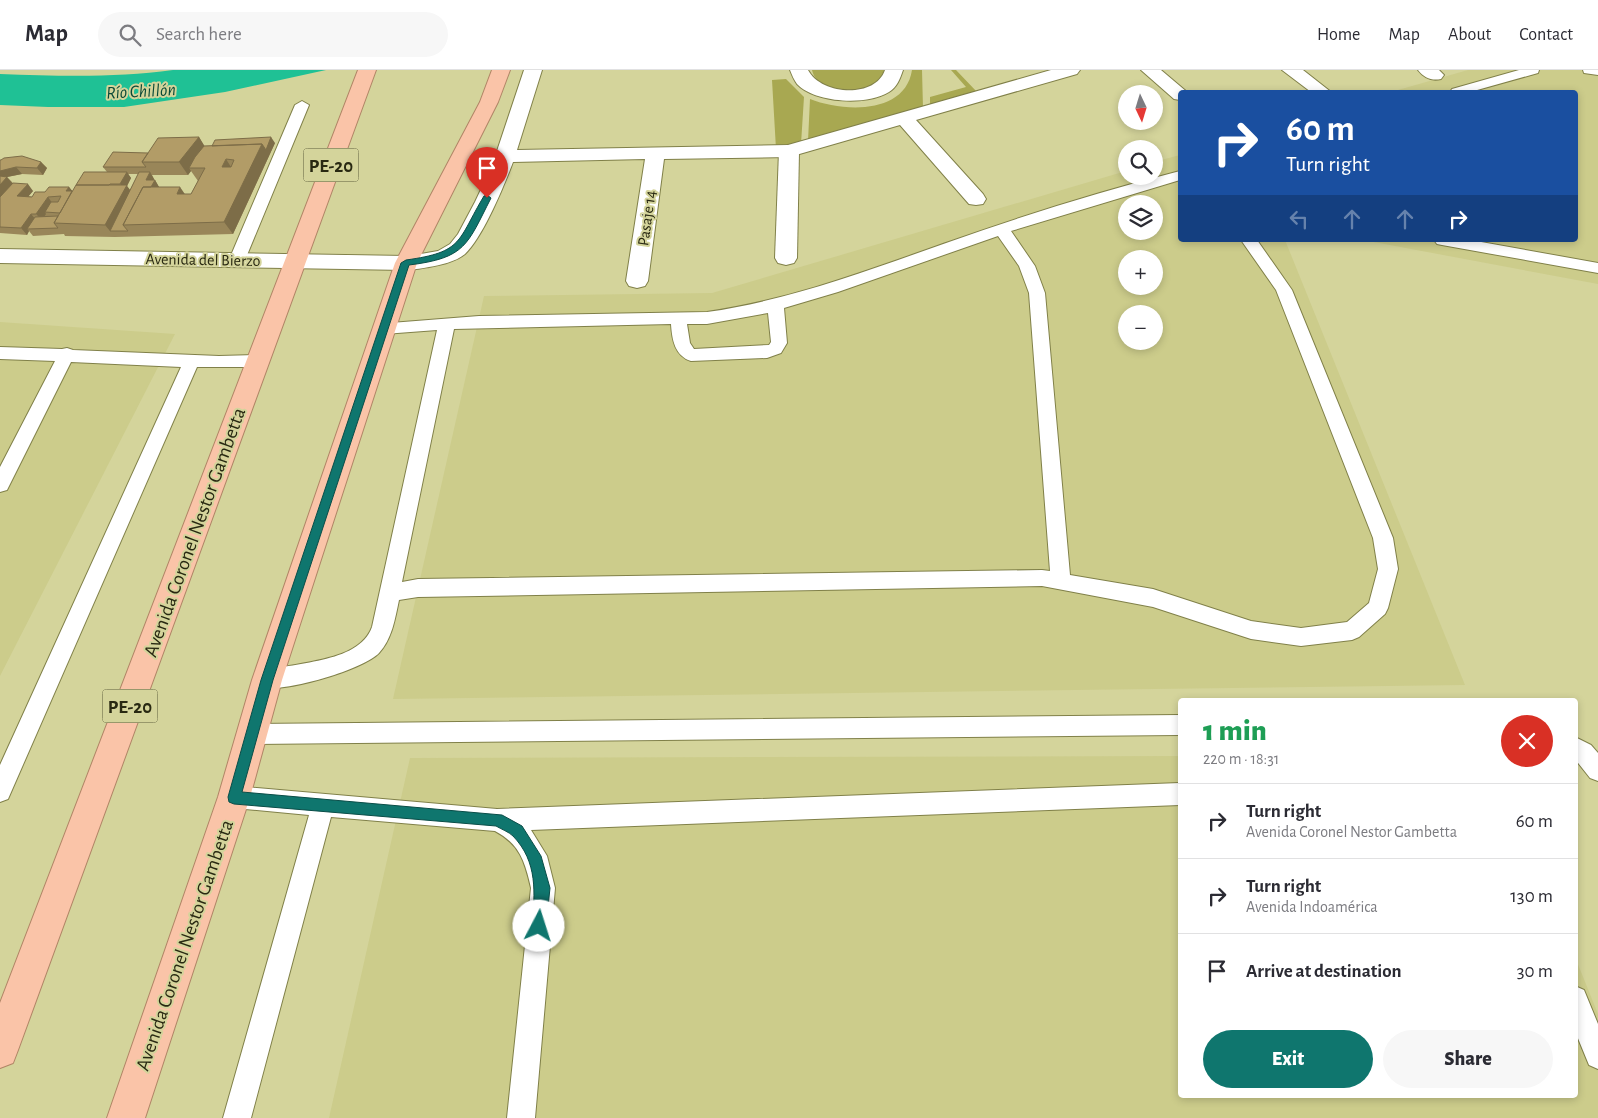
<!DOCTYPE html>
<meta charset="utf-8">
<style>
:root{--surface:#fff;--page:#f7f7f7;--text:#2b2b33;--muted:#7c7c81;--line:#e1e1e2;--accent:#0f766e}
body{margin:0;font-family:"Alegreya Sans",sans-serif;background:var(--page);color:var(--text);height:100vh;display:flex;flex-direction:column;font-size:19px;white-space:nowrap}
*{box-sizing:border-box;margin:0}
p{font-size:16px;color:var(--muted)}
.icon{flex:none;width:28px;height:28px;fill:none;stroke:currentColor;stroke-width:2;stroke-linecap:round;stroke-linejoin:round}
.map{position:relative;flex:1;overflow:hidden}
.details{position:absolute;left:1178px;top:628px;width:400px;height:400px;display:flex;flex-direction:column;background:var(--surface);border-radius:5px;box-shadow:0 2px 8px #0003}
.details>*{flex:none}
.top-card{position:absolute;left:1178px;top:20px;width:400px;height:152px;border-radius:5px;box-shadow:0 2px 8px #0003;background:#1a4fa0;color:#fff;overflow:hidden}
.needle{width:32px;rotate:176deg}
.fabs{position:absolute;left:1118px;top:15px;display:grid;gap:10px}
.fabs a{display:grid;place-items:center;width:45px;height:45px;border-radius:50%;background:var(--surface);box-shadow:0 2px 8px #0003;font-size:25px}
.pin{position:absolute;display:grid;place-items:center;width:42px;height:42px;color:#fff;margin:-51px -21px;border-radius:50% 50% 50% 0;rotate:-45deg;box-shadow:0 0 5px #0007}
.pin .icon{rotate:45deg}
.me{position:absolute;width:55px;margin:-28px;rotate:5deg;stroke-linejoin:round;filter:drop-shadow(0 0 4px #0008)}
.turn{display:flex;align-items:center;gap:18px;height:105px;padding:0 25px;font-size:22px}
.turn .icon{width:65px;height:65px;stroke-width:2.5}
.turn b{display:block;font-size:35px;line-height:42px}
.lanes{display:flex;align-items:center;height:48px;padding:0 25px;background:#0003;justify-content:center;gap:25px;direction:ltr}
.lanes .off{opacity:.35}
.round{display:grid;place-items:center;flex:none;width:52px;height:52px;border-radius:26px;background:var(--page)}
.overview{display:flex;align-items:center;justify-content:space-between;height:85px;padding:0 25px}
h1{font-size:30px;font-weight:800;line-height:38px;color:#1e9e55}
.primary-button{display:flex;gap:10px;margin-top:auto;padding:10px 25px}
.primary-button a{flex:1;height:58px;border-radius:30px;background:var(--accent);color:#fff;font-size:20px;font-weight:800;line-height:58px;text-align:center}
.primary-button a+a{background:var(--page);color:var(--text)}
ul{padding:0;list-style:none}
li{display:flex;align-items:center;gap:15px;height:75px;padding:0 25px;border-top:1px solid var(--line)}
li div{flex:1}
li b{display:block;font-size:19px}
li em{font-style:normal}
header{display:flex;align-items:center;gap:30px;box-sizing:border-box;height:70px;padding:0 25px;background:var(--surface);border-bottom:1px solid var(--line)}
header strong{font-size:24px}
nav{display:flex;gap:28px;margin-inline-start:auto;font-size:18px}
.search{width:350px;height:45px;background:var(--page);display:flex;align-items:center;gap:12px;box-sizing:border-box;padding:0 18px;border-radius:28px;color:var(--muted);font-size:19px}
.map>svg:first-child{display:block}
.built{fill:#cccc8b;fill-rule:evenodd}
.green{fill:#a8a851}
.water{fill:#1fc195}
.lines{fill:none;stroke-linecap:round;stroke-linejoin:round}
.service-casing{stroke:#808049;stroke-width:2}
.pedestrian-casing{stroke:#808049;stroke-width:2}
.minor-casing{stroke:#808049;stroke-width:2}
.tertiary-casing{stroke:#808049;stroke-width:2}
.trunk-casing{stroke:#b08566;stroke-width:2}
.service{fill:#fff;fill-rule:evenodd}
.pedestrian{fill:#fff;fill-rule:evenodd}
.minor{fill:#fff;fill-rule:evenodd}
.tertiary{fill:#fff;fill-rule:evenodd}
.trunk{fill:#fac4a8;fill-rule:evenodd}
.wall{fill:#998659;fill-rule:evenodd}
.shaded-wall{fill:#7d6d48}
.building{fill:#b29c67;stroke:#7d6d48;fill-rule:evenodd}
.route{fill:#0f766e;stroke:#0a4d48}
.labels{text-anchor:middle;stroke-width:4;stroke-linejoin:round;paint-order:stroke}
.far-street-label{font-size:16px;fill:#292912;stroke:#d4d49b}
.far-water-label{font-size:18px;font-style:italic;fill:#0a4937;stroke:#d4d49b}
.shield{fill:#d4d49b;stroke:#5c5c3b;stroke-width:1}
.shield-label{font-size:19px;font-weight:bold;fill:#292912}
.street-label{font-size:20px;fill:#292912;stroke:#d4d49b}
</style>
<header>
<strong>Map</strong>
<div class="search"><svg class="icon" aria-label="search" viewBox="0 0 24 24"><circle cx="10" cy="10" r="6"/><path d="M15 15l6 6"/></svg>Search here</div>
<nav><a>Home</a><a>Map</a><a>About</a><a>Contact</a></nav>
</header>
<div class="map">
<svg width="1598" height="1048" viewBox="0 0 1598 1048">
<rect width="100%" height="100%" fill="#d4d49b"/>
<path class="built" d="M1468 0H1598V214L1363 170H1575V22H1391Z
M1180 85V170H1285L1465 615 393 629 484 226 712 223 1126 101V106H1154V92ZM1126 134H1154V161H1126ZM1126 189H1154V216H1126ZM1126 244H1154V271H1126Z
M0 252 175 264 0 606Z
M1180 686V1025H1575V887L1598 944V1048H329L410 688Z"/>
<path class="green" d="M812 0H884C877 29 818 28 812 0Z
M912 0H922L923 38 808 71 810 29C843 42 905 45 912 0Z
M951 0H956L977 22 930 37V27L966 17Z
M786 9 804 27 801 74 776 79 772 10Z"/>
<path class="water" d="M173 0H326L225 22 124 37H48L0 35V4C58 6 116 8 173 0Z"/>
<g class="lines">
<g class="service-casing">
<path id="service" d="M1519 0H1539L1538 3 1470 22H1450L1452 19Z
M1583 0H1598V5L1584 3Z
M302 31 309 35 245 190 242 194 237 195 232 194 229 190 295 35Z
M1180 101V110L1011 161 1035 196 1045 223 1070 505 1153 519 1251 551 1301 558 1347 552 1369 533 1378 499 1373 468 1276 220 1241 170H1257L1292 220 1393 468 1398 499 1388 538 1385 544 1359 567 1352 570 1301 576 1251 569 1153 537 1042 516 418 527 399 530C395 549 392 569 379 583 363 600 280 624 260 617L256 610 260 603C291 591 358 595 372 557L437 260 384 264 378 262 376 258 378 254 479 246 707 242C791 230 869 200 949 172 1025 145 1102 121 1180 101ZM998 166 1019 196 1029 223 1050 501 1042 500 418 509 402 512 454 259 671 254C672 270 675 286 691 291L767 288 781 283 787 273 784 238 838 222ZM768 243 771 272 769 275 694 279 690 273 687 254H707Z
M1434 170H1470L1598 193V203L1442 175 1437 174Z
M0 277 62 279 67 278 73 280 219 286 257 285 263 287 265 291 263 295 257 297H197L8 729 0 732V695L181 297 71 292 7 420 0 422V397L55 291 0 289Z
M1180 645V665L252 674 244 671 241 664 244 657 252 654Z
M1575 667 1591 675 1598 683V711L1590 708 1575 689Z
M1180 713V735L531 760 547 786 555 818 535 1048H507L531 818C525 792 520 774 495 761L331 747 251 1048H223L309 745 234 738 226 735 223 727 226 719 234 716 497 739Z
M1575 916 1584 920 1598 954V999L1589 995 1575 961Z"/>
</g>
<g class="pedestrian-casing">
<path id="pedestrian" d="M789 75 796 77 799 81 797 188 794 193 786 195 778 193 775 188 779 81 782 77Z"/>
</g>
<g class="minor-casing">
<path id="minor" d="M524 0H542L517 80 788 75 1051 0H1080L1077 4 916 50 983 124 986 129 983 134 976 135 969 134 900 55 789 87 664 89 648 211 645 216 637 218 629 216 626 211 645 89 513 92C504 116 483 167 465 184 455 192 441 195 429 197 418 199 409 201 398 198L395 193 398 188 438 181 450 174 458 164 475 132 492 96Z
M790 0H808C821 25 875 29 885 0H903C900 9 897 17 889 22 867 36 815 33 797 14 794 10 792 5 790 0Z
M1141 0H1161L1187 22H1180V30L1174 29Z
M1282 0H1303L1331 22H1311Z
M1418 0H1439L1444 5 1441 9C1432 11 1424 8 1418 0Z"/>
</g>
<g class="tertiary-casing">
<path id="tertiary" d="M0 179 406 186 414 188 417 193 414 198 406 200 0 193Z"/>
</g>
<g class="trunk-casing">
<path id="trunk" d="M358 0H376L18 980 13 993 0 998V933Z
M492 0H510L498 32 417 193 282 610 250 727 145 1048H107L218 727 252 610 395 193 480 32Z"/>
</g>
<use href="#service" class="service"/>
<use href="#pedestrian" class="pedestrian"/>
<use href="#minor" class="minor"/>
<use href="#tertiary" class="tertiary"/>
<use href="#trunk" class="trunk"/>
</g>
<path class="wall" d="M199 67 204 76 275 73 233 164 115 167 65 166 64 164 33 166 29 161 27 165 0 163V90L41 92 47 98 43 105 22 104 7 107 13 113 33 121 28 126 32 127 69 117 72 121 107 102 103 97ZM191 101 198 111 191 124H184L159 117 155 110H154V109L152 105H188ZM128 104H139L130 120 127 116 131 108Z"/>
<path class="shaded-wall" d="M199 67 207 80 189 98 191 101 188 105 179 92Z
M271 67 275 73 233 164 224 152 262 74Z
M226 89 234 102 222 97Z
M41 92 47 98 43 105 37 98Z
M16 97 22 104 7 107 18 120 0 140V101Z
M127 102 131 108 127 116 136 128 110 161 105 155 124 119 120 114Z
M150 102 154 109 151 117 146 110Z
M155 110 159 117 140 154H131Z
M28 114 33 121 23 133 17 126Z
M69 117 74 123 66 121Z
M180 117 189 130 177 124Z
M48 127 53 134 45 142 46 144 42 150 36 144Z
M31 144 37 151 27 159 29 161 27 165 21 158Z"/>
<path class="building" d="M199 67 179 92H142L158 68Z
M271 67 266 80 262 74 212 76 215 70Z
M262 74 224 152 123 155 143 117H180L177 124H191L205 98H189L195 87 204 76ZM226 89 234 90 231 97H222Z
M113 82 148 83 142 92 146 97H103Z
M22 86 41 92 37 98 16 97 0 101V90H1L4 88Z
M84 102H127L120 114H110L109 115H76Z
M139 102H150L146 110H155L151 117H143L123 155 128 161H110Z
M0 106 7 107 0 115Z
M13 113 28 114 17 126 32 127 35 122H45L49 117H69L66 121H72L60 143 45 142 51 132H58L61 126 48 127 36 144H31L21 158 0 157V127Z
M76 115H127L105 155 54 153Z
M58 146 54 153 58 158 27 159 35 147Z"/>
<path class="route" d="M487 125 491 128C467 175 466 188 409 195L273 610 242 722 502 745 522 756 541 786 550 818 546 856 544 861 539 863 534 861 532 856C535 823 538 792 513 766 509 762 501 759 496 756L234 734 229 732 228 727 261 610 401 193 406 190C464 182 457 171 484 126Z"/>
<g class="labels">
<g class="far-street-label">
<text transform="translate(646 148) rotate(-82)" y="6">Pasaje 14</text>
<text transform="translate(203 189) rotate(1)" y="6">Avenida del Bierzo</text>
</g>
<g class="far-water-label">
<text transform="translate(141 21) rotate(-3)" y="6">Río Chillón</text>
</g>
<g class="shield">
<rect x="303.5" y="78.5" width="55" height="33" rx="4"/>
<rect x="102.5" y="619.5" width="55" height="33" rx="4"/>
</g>
<g class="shield-label">
<text x="331" y="102">PE-20</text>
<text x="130" y="643">PE-20</text>
</g>
<g class="street-label">
<text transform="translate(194 462) rotate(-70)" y="7">Avenida Coronel Nestor Gambetta</text>
<text transform="translate(184 875) rotate(-71)" y="7">Avenida Coronel Nestor Gambetta</text>
</g>
</g>
</svg>
<div class="fabs">
<a><svg class="needle" viewBox="-14 -14 28 28"><path d="M0-13l5 13h-10z" fill="#e53935"/><path d="M0 13l5-13h-10z" fill="#7c7c81"/></svg></a>
<a><svg class="icon" aria-label="search" viewBox="0 0 24 24"><circle cx="10" cy="10" r="6"/><path d="M15 15l6 6"/></svg></a>
<a><svg class="icon" aria-label="layers" viewBox="0 0 24 24"><path d="M12 4l9 5-9 5-9-5zM3 14l9 5 9-5"/></svg></a>
<a>+</a>
<a>−</a>
</div>
<div class="pin" style="left:487px;top:128px;background:#d93025"><svg class="icon" aria-label="arrive" viewBox="0 0 24 24"><path d="M6 21V4h12l-3 4 3 4H6"/></svg></div>
<svg class="me" style="left:539px;top:856px" viewBox="-20 -20 40 40"><circle r="19" fill="#fff"/><path d="M0-13L10 11 0 6-10 11z" fill="#0f766e"/></svg>
<div class="top-card">
<div class="turn"><svg class="icon" aria-label="right" viewBox="0 0 24 24"><path d="M7 20v-9h11M14 6l5 5-5 5"/></svg><div><b>60 m</b>Turn right</div></div>
<div class="lanes"><svg class="icon off" aria-label="left" viewBox="0 0 24 24"><path d="M17 20v-9H6M10 6l-5 5 5 5"/></svg><svg class="icon off" aria-label="ahead" viewBox="0 0 24 24"><path d="M12 20V5M6 11l6-6 6 6"/></svg><svg class="icon off" aria-label="ahead" viewBox="0 0 24 24"><path d="M12 20V5M6 11l6-6 6 6"/></svg><svg class="icon" aria-label="right" viewBox="0 0 24 24"><path d="M7 20v-9h11M14 6l5 5-5 5"/></svg></div>
</div>
<section class="details">
<div class="overview"><div><h1>1 min</h1><p>220 m · 18:31</p></div><a class="round" style="background:#d93025;color:#fff"><svg class="icon" aria-label="close" viewBox="0 0 24 24"><path d="M6 6l12 12M18 6L6 18"/></svg></a></div>
<ul>
<li><svg class="icon" aria-label="right" viewBox="0 0 24 24"><path d="M7 20v-9h11M14 6l5 5-5 5"/></svg><div><b>Turn right</b><p>Avenida Coronel Nestor Gambetta</p></div><em>60 m</em></li>
<li><svg class="icon" aria-label="right" viewBox="0 0 24 24"><path d="M7 20v-9h11M14 6l5 5-5 5"/></svg><div><b>Turn right</b><p>Avenida Indoamérica</p></div><em>130 m</em></li>
<li><svg class="icon" aria-label="arrive" viewBox="0 0 24 24"><path d="M6 21V4h12l-3 4 3 4H6"/></svg><div><b>Arrive at destination</b></div><em>30 m</em></li>
</ul>
<div class="primary-button"><a>Exit</a><a>Share</a></div>
</section>
</div>
